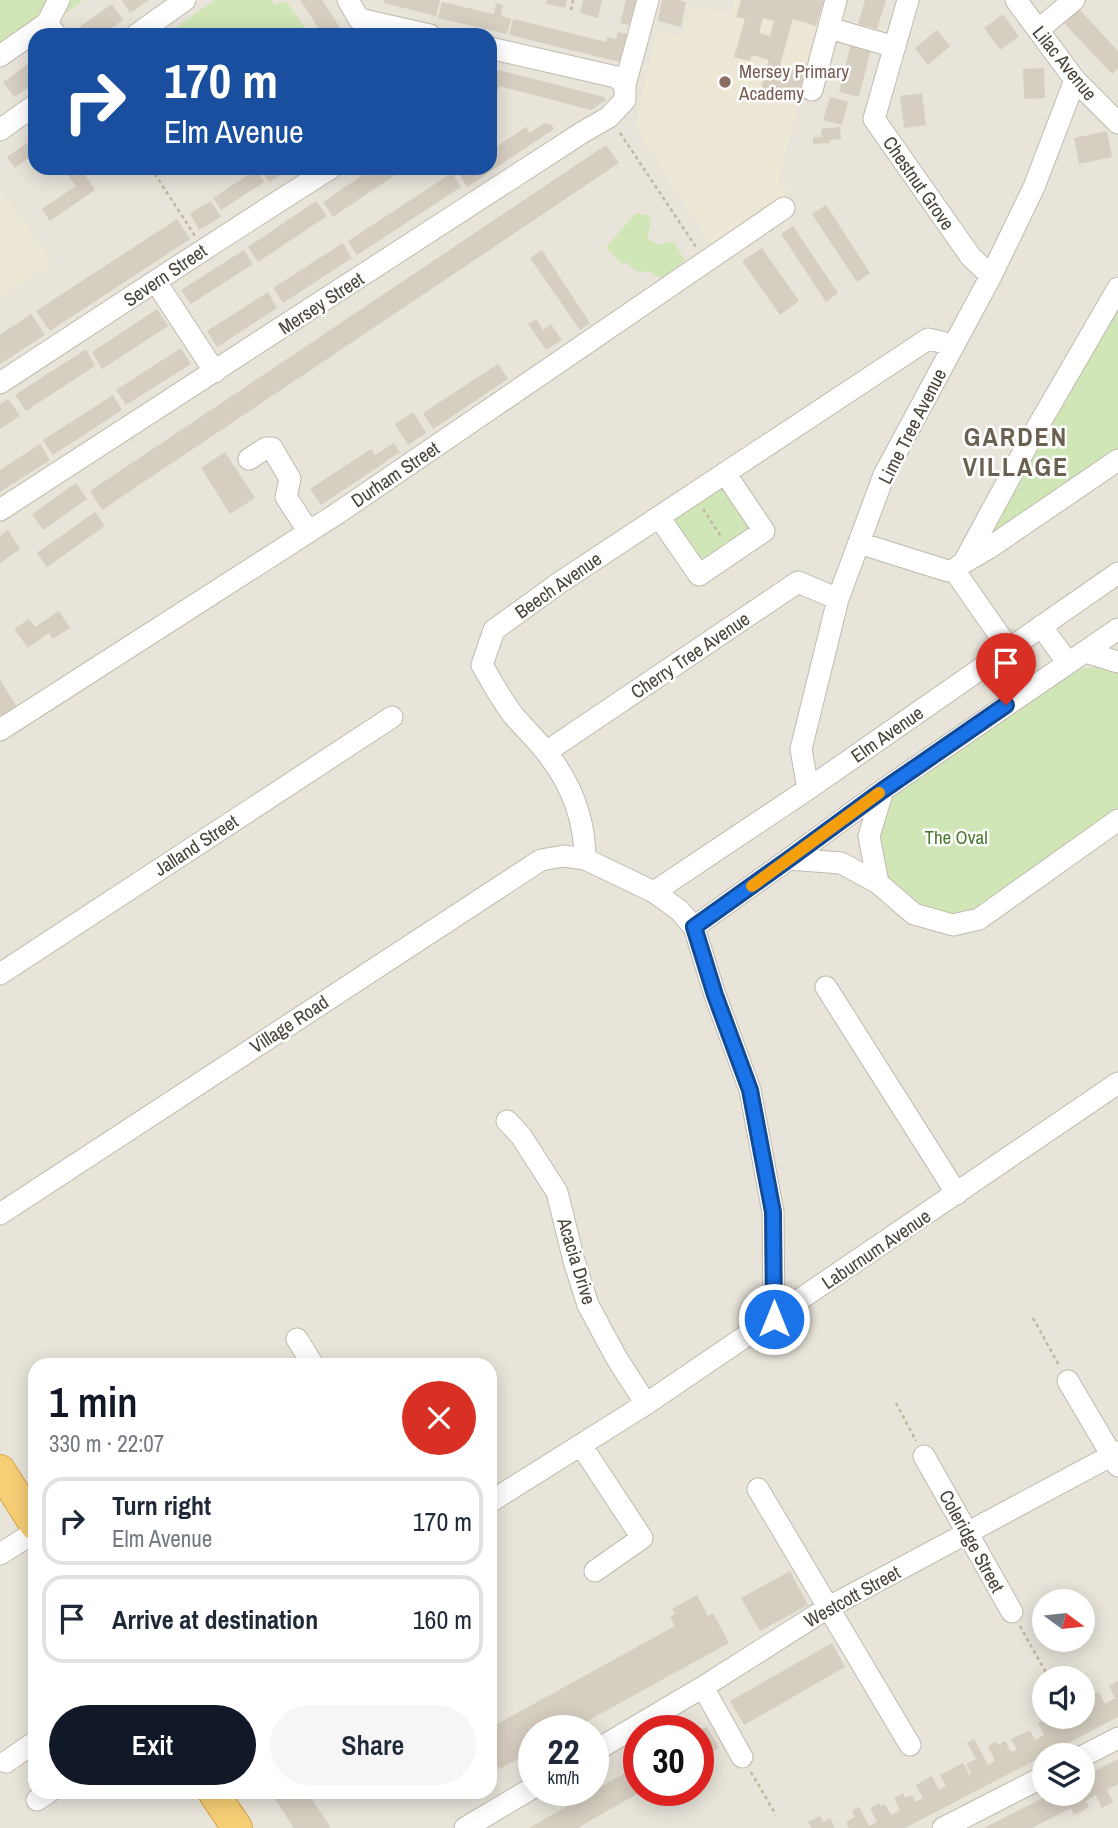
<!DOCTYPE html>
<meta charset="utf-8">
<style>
:root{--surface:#fff;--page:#f6f6f7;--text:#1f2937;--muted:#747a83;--line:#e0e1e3;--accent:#111827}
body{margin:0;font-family:"Archivo Narrow",sans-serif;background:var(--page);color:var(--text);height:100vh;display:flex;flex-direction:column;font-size:26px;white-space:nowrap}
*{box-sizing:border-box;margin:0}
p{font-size:23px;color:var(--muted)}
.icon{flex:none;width:38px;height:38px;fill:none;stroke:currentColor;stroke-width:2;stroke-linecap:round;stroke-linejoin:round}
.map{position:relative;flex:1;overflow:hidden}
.details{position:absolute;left:28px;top:1358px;width:469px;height:441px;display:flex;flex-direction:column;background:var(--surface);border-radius:21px;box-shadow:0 4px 18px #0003}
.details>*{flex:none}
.top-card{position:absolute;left:28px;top:28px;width:469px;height:147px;border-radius:21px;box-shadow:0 4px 18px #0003;background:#1a4fa0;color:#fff;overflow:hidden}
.needle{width:46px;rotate:105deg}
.fabs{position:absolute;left:1032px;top:1589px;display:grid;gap:14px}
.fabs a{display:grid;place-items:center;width:63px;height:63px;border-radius:50%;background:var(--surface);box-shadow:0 4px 18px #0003;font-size:35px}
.speed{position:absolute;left:518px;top:1715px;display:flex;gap:14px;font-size:35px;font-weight:700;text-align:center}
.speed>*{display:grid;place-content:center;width:91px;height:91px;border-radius:50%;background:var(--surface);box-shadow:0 4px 18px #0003;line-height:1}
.speed small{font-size:18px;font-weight:400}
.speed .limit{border:10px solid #d22;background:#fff;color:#111}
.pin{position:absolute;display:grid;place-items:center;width:60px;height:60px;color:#fff;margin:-72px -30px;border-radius:50% 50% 50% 0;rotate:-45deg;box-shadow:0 0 7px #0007}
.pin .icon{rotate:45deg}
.me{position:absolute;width:77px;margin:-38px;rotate:0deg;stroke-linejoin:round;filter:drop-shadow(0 0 5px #0008)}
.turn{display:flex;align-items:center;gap:24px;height:147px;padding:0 21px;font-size:32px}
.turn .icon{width:91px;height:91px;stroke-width:2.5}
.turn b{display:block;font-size:49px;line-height:60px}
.round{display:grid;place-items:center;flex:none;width:74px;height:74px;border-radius:37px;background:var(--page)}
.summary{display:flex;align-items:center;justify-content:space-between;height:119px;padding:0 21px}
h1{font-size:42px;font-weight:600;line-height:52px;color:var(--accent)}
.primary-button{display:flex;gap:14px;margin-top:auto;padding:14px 21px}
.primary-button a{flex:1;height:80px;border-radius:42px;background:var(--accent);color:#fff;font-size:28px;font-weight:600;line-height:80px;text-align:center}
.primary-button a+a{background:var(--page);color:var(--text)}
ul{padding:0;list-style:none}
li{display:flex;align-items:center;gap:21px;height:88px;margin:0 14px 10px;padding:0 7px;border:4px solid var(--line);border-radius:21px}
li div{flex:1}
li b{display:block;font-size:26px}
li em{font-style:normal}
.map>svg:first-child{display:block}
.residential{fill:#e8e4da;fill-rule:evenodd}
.education{fill:#ede7d6}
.green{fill:#d0e6b7}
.building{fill:#d6cec1;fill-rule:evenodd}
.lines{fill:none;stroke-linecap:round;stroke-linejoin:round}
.minor-casing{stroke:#c0baae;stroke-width:23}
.highway-casing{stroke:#d6a444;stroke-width:32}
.path{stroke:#c1b6a0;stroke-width:2.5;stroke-dasharray:3.5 3.5;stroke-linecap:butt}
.minor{stroke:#fff;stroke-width:21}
.highway{stroke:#f6ce75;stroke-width:30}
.route-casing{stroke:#114b97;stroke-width:18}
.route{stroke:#1a73e8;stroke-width:12}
.slow{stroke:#f59e0b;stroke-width:12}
.education-dot{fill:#8d6e63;stroke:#fff;stroke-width:2.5}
.labels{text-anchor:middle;stroke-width:5;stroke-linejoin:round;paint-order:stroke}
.street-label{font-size:19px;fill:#494339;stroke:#fff}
.education-label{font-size:19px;fill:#785e54;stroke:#fff;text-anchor:start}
.park-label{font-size:19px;fill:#49792e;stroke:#fff}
.district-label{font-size:26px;font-weight:bold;letter-spacing:2px;fill:#6b6151;stroke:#fff}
</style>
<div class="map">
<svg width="1118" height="1828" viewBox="0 0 1118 1828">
<rect width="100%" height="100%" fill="#f5f2eb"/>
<path class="residential" d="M0 0H1118V1828H0ZM35 35H490V168H35ZM35 1365H490V1792H35ZM1045 1601H1083V1640H1045ZM1045 1678H1083V1717H1045ZM534 1731H593V1790H534ZM639 1731H698V1790H639ZM1045 1755H1083V1794H1045Z"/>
<path class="education" d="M734 0H829L778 179 787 193 710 244 635 127 657 31 682 37 690 6 730 14Z
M0 189 52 262 0 298Z"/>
<path class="green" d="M0 0H83L0 65Z
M215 0H271L275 5 286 1 310 35H165Z
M636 213 651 216 648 239 659 245 673 241 685 260 663 278 656 276 649 271C635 273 636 271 626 262L622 264 606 247Z
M1118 292V454L997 538 984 530Z
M723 485 752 528 701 563 672 519Z
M1095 667 1118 673V807L977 909 953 914 919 903 888 877 880 832 894 793 1076 670Z"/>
<path class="building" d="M122 0H149L130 13Z
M300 0H322L343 32 338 35H323Z
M385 0H440L436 16 384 3Z
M547 0H567L565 8 546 4Z
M583 0H602L598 18 580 13Z
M626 0H636L629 25 620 23Z
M662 0H677L686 2 681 27 658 21Z
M741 0H824L816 26 793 19 780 65 805 72 797 99 761 88 769 60 752 55 750 61 734 57 745 19 736 17ZM763 18 774 21 770 36 759 33Z
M865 0H886L877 29 858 24Z
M442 2 494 14 496 3 503 5 501 16 511 19 507 34 438 18Z
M112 4 123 20 101 35H77L74 31Z
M1078 8 1118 51V68L1112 74 1063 22Z
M1003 14 1019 36 1000 50 984 28Z
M513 19 606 42 607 37 616 39 618 32 627 34 620 62 509 35Z
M937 30 950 46 928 65 915 48Z
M852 40 872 45 859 97 839 92Z
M35 59V83L14 97 3 82Z
M490 68 604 97 606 100 591 110 499 86 496 96 490 95Z
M1044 68 1045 98 1024 99 1023 69Z
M922 93 926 125 904 128 900 96Z
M830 97 848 102 842 125 823 120Z
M544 123 552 125 554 129 467 187 458 173 465 168H490V151L526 127 530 133Z
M840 127 841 139 830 140V143L813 144V137H822L821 129Z
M1107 131 1112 157 1079 164 1074 138Z
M35 137V154L15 168 7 157Z
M606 145 619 163 102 510 90 491Z
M63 168H80L95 190 50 221 42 209 76 186Z
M260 168H291L269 182Z
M373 168H399L401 171 333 217 323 202Z
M256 170 264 182 221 210 213 198Z
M452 173 461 187 357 255 348 241Z
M211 201 221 217 199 230 190 213Z
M316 201 327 216 258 262 248 247Z
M826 205 870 273 857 282 812 214Z
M177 219 190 239 50 331 36 311Z
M793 226 838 293 826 302 781 234Z
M343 243 352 258 283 303 273 288Z
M762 248 799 301 780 315 742 261Z
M244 250 253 264 191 304 181 290Z
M542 250 590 323 580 330 530 258Z
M268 292 277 308 217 347 207 331Z
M157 309 168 326 102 369 92 352Z
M31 314 45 335 0 364V335Z
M536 319 543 330 551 324 562 340 546 350 528 324Z
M181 348 191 364 126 405 116 390Z
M86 349 95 366 26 411 15 395Z
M498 364 508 379 433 429 423 413Z
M113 395 122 410 53 455 43 440Z
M8 399 20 416 0 429V404Z
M413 412 426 433 408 445 395 424Z
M394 443 400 452 321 505 310 489 371 449 375 455Z
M40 444 50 460 0 492V470Z
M225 452 255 498 230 514 201 468Z
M76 483 87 499 43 530 32 514Z
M95 512 105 526 47 567 37 553Z
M8 530 20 549 0 563V536Z
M59 611 70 628 52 639 49 633 28 648 14 629 29 619 35 627Z
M0 680 18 708 3 718 0 714Z
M790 1571 808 1605 760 1631 741 1598Z
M697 1595 708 1616 713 1613 729 1643 569 1731H534V1750L500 1769 490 1751V1728L675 1626 670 1617 675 1614 672 1609Z
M832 1643 845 1667 744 1725 730 1701Z
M1118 1681V1717L905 1828H849L846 1822 855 1817 852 1811 859 1807 869 1826 877 1822 870 1808 879 1803 881 1806 885 1804 891 1815 900 1810 894 1798 903 1793 905 1798 912 1795 916 1802 923 1798 916 1785 932 1776 939 1790 946 1786 940 1775 963 1763 969 1774 971 1773 966 1764 976 1759 967 1743 974 1739 988 1765 995 1761 988 1746 996 1741 998 1745 1005 1741 1011 1752 1017 1750 1011 1739 1030 1730 1035 1740 1044 1735 1038 1723 1050 1717H1052L1058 1728 1066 1724 1063 1717H1083V1715L1091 1711 1084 1697 1093 1692 1094 1694 1099 1692 1105 1704 1115 1698 1109 1686Z
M707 1727 719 1748 698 1759V1730Z
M1118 1759V1784L1107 1790 1113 1802 1102 1808 1096 1795 1086 1801 1089 1807 1082 1811 1074 1815 1071 1808 1032 1828H984L1051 1794H1083V1777Z
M639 1765V1790H644L588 1822 578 1828H529Z
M270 1792H307L331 1828H294Z
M820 1816 823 1822 830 1818 835 1828H812L808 1822Z"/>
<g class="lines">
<g class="minor-casing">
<path id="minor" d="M348 0 359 19 430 35
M908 0 874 119 971 257 991 276
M1016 0 1075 80 1118 123
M829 28 895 47
M1038 30 1074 0
M56 35 47 23 59 0
M136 35 185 0
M0 56 47 23
M625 85 648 0
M812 90 836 0
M0 130 35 105
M156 282 215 372
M0 383C110 311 220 238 331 168
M249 459 266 448H272L290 479 286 497 309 532
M0 510 583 132 609 117 625 100V85L616 77 490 48
M659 517 699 575 764 531 725 473
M859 543 948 571 954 570 964 562 1030 440 1118 288
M965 562 989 548 1118 460
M954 570 1009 649
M1041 626 1068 663
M1085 652 1118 662
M0 730 338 513 784 208
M546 752 798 582 838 599
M808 789 801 749 838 599 884 475 991 276 1034 187 1075 80
M789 859 841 863 878 883 914 914 953 925 979 919 1118 820
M878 883 869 836 883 790
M654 892 808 789 1118 573
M694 927 789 859 883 790 1118 629
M0 974 392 717
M826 987 957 1194
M507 1121 521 1136 557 1192 574 1261 588 1305 616 1357 646 1404
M0 1214 541 860 564 856 585 859
M774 1319 773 1212 750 1090 715 995 694 927 679 910 654 892 585 859C585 819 572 785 547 753 537 740 525 729 514 716 502 701 492 682 482 665L494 630 559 583 928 339 954 345
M297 1339 313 1365
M1068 1381 1118 1466
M581 1445 642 1538 595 1571
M924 1456 1012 1612
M758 1489 910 1745
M490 1502 646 1404 1118 1083
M0 1554 35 1532
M703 1687 742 1757
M593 1752 703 1687 829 1607 1118 1452
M1083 1756 1118 1738
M6 1762 35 1742
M37 1800 49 1792
M465 1828 534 1787
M943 1828 1045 1776"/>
</g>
<g class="highway-casing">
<path id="highway" d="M0 1470 35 1525
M213 1792 237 1828"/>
</g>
<path class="path" d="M571 10 573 0
M620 133 696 247
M151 168 195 236
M703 509 722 538
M1033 1318 1060 1367
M896 1403 916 1441
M1020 1626 1049 1678
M751 1772 776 1815"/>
<use href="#minor" class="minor"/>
<use href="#highway" class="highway"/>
</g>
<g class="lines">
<g class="route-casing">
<path id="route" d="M774 1319 773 1212 750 1090 715 995 694 927 789 859 883 790 1006 705"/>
</g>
<use href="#route" class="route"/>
<path class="slow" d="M752 886 879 793"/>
</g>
<circle class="education-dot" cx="725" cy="82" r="7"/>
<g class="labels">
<g class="street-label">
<text transform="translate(1065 63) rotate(51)" y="7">Lilac Avenue</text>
<text transform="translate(919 183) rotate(55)" y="7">Chestnut Grove</text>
<text transform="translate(165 275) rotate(-34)" y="7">Severn Street</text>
<text transform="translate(321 303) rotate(-33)" y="7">Mersey Street</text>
<text transform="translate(912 426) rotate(-63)" y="7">Lime Tree Avenue</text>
<text transform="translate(395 474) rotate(-34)" y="7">Durham Street</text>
<text transform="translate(558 585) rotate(-35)" y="7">Beech Avenue</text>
<text transform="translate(690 655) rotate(-34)" y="7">Cherry Tree Avenue</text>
<text transform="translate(887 734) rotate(-35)" y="7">Elm Avenue</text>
<text transform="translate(196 845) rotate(-33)" y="7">Jalland Street</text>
<text transform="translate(289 1024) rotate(-33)" y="7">Village Road</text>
<text transform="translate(876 1249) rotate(-34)" y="7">Laburnum Avenue</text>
<text transform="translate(577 1261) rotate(73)" y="7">Acacia Drive</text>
<text transform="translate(972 1541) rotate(61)" y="7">Coleridge Street</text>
<text transform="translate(852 1596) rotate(-29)" y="7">Westcott Street</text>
</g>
<g class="education-label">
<text x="739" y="78">Mersey Primary<tspan x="739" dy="22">Academy</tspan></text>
</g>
<g class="park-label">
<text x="956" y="844">The Oval</text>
</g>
<g class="district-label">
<text x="1016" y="446">GARDEN<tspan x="1016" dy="30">VILLAGE</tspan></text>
</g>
</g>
</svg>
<div class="fabs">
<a><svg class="needle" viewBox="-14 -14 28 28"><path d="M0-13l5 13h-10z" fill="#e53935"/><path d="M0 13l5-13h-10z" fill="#747a83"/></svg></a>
<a><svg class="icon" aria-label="sound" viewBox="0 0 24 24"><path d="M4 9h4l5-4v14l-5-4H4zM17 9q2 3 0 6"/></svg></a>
<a><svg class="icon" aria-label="layers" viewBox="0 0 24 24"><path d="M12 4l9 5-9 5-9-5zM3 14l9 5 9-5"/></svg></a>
</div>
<div class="speed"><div>22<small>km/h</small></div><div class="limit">30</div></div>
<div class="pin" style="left:1006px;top:705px;background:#d93025"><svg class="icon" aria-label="arrive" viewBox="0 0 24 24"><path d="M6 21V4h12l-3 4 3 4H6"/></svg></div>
<svg class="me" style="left:774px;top:1319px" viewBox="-20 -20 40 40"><circle r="17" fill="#1a73e8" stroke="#fff" stroke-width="3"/><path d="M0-11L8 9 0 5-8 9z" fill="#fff"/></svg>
<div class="top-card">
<div class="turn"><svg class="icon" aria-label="right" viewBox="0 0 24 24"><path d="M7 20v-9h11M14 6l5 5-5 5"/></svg><div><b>170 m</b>Elm Avenue</div></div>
</div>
<section class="details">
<div class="summary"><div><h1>1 min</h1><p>330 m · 22:07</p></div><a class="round" style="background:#d93025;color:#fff"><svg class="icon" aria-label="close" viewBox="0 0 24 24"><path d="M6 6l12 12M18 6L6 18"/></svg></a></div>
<ul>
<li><svg class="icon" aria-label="right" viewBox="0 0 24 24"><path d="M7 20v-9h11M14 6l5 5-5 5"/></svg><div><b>Turn right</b><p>Elm Avenue</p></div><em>170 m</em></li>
<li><svg class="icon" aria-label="arrive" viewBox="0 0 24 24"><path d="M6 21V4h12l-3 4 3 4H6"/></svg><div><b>Arrive at destination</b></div><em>160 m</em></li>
</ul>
<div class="primary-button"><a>Exit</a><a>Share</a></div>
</section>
</div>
